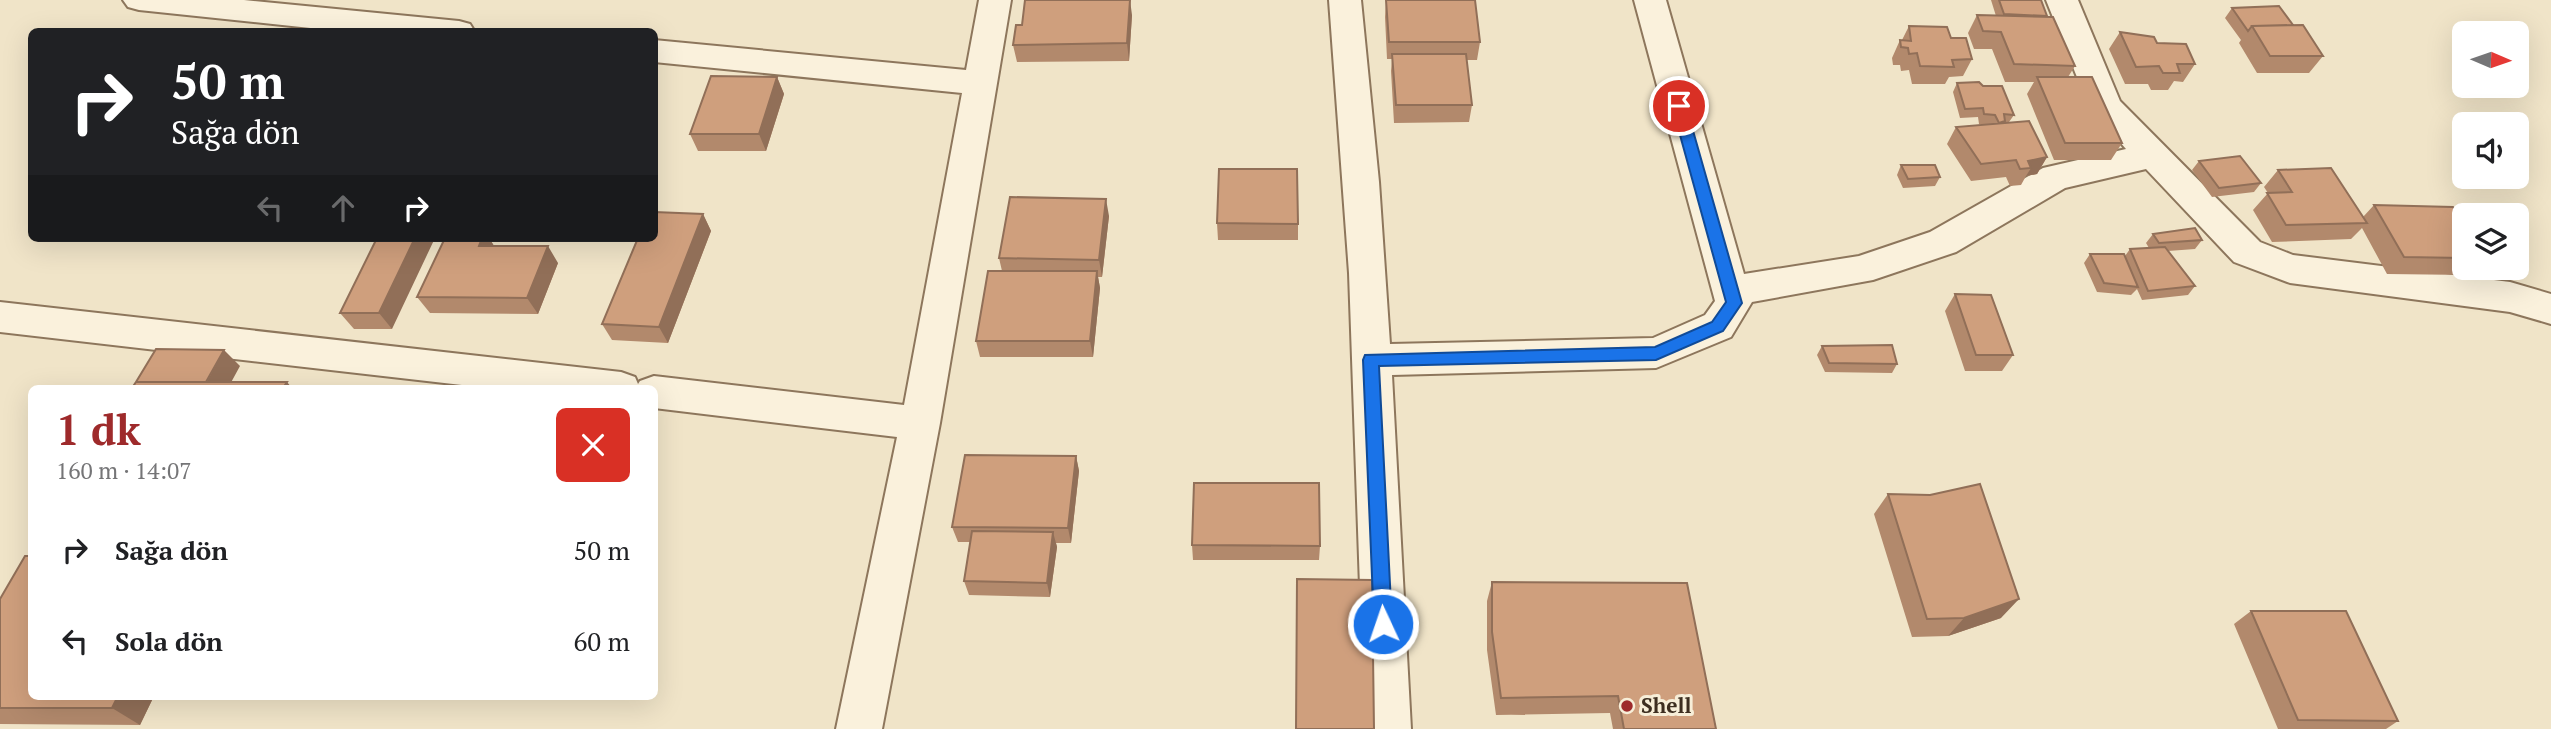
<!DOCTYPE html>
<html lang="tr">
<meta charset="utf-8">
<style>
:root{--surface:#fff;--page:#f6f6f6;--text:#202124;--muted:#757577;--accent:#9e2a2b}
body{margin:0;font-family:"PT Serif",serif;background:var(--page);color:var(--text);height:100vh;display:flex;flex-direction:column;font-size:26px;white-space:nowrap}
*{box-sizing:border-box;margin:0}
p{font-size:23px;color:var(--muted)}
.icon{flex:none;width:38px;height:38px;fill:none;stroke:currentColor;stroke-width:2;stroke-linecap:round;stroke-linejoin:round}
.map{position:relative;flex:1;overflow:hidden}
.side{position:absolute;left:28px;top:385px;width:630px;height:315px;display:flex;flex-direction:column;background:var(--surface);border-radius:10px;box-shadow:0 7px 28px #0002}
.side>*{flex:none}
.hud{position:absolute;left:28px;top:28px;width:630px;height:214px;border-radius:10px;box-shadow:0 7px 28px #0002;background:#202124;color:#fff;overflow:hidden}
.needle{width:46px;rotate:92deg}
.tools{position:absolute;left:2452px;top:21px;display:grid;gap:14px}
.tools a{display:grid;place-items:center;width:77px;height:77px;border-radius:10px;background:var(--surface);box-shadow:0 7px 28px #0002;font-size:35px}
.pin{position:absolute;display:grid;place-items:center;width:60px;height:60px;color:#fff;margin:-30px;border:4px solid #fff;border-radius:50%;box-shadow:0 2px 7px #0007}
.me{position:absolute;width:77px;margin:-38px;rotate:357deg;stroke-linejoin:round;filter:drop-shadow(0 0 5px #0008)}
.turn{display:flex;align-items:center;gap:24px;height:147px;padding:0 28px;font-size:32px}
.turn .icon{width:91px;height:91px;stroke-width:2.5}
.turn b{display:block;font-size:49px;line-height:60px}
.lanes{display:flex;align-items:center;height:66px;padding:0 28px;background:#0003;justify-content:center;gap:35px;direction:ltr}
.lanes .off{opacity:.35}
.round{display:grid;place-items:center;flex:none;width:74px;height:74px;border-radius:10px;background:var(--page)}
.head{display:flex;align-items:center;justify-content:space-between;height:119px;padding:0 28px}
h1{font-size:42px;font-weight:700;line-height:52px;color:var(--accent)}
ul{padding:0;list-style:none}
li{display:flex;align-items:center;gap:21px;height:91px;padding:0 28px}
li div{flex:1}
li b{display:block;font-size:26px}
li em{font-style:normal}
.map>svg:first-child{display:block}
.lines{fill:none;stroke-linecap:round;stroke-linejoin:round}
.minor-casing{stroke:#8d765c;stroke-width:4}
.minor{fill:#faf1dc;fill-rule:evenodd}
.wall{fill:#b2896c}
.shaded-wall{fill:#916f58}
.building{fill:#cf9f7d;stroke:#916f58;stroke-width:2}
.route{fill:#1a73e8;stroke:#114b97;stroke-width:2}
.poi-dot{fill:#9e2a2b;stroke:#f7eed8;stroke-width:2.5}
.labels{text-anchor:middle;stroke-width:6;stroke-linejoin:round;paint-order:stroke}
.poi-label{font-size:21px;font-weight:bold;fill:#3d2e20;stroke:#f7eed8;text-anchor:start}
</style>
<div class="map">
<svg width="2551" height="729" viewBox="0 0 2551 729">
<rect width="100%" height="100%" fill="#f0e4c8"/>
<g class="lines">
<g class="minor-casing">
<path id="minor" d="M123 0H244L459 21 470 24 475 32H348L139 10 128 7Z
M979 0H1011L940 423 882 729H836L897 437 654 408V388H488L0 332V302L621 372 635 377 638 384 640 381 654 376 904 405 962 93 654 62V40L966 70Z
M1329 0H1361L1379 182 1390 344 1653 338 1705 315 1715 301 1634 0H1666L1744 274 1859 256 1930 232 2043 168 2126 149 2089 107 2046 0H2078L2120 101 2260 242 2293 255 2510 282 2551 294V324L2510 312 2290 283 2234 262 2146 169 2065 188 1956 252 1873 280 1752 302 1731 337 1656 368 1392 375 1411 729H1365L1349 273Z"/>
</g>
<use href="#minor" class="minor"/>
</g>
<path class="wall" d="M1386 0 1480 42 1477 60H1466L1472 105 1469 122 1394 123 1391 71 1392 59H1387L1385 17Z
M1991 0H2041L2047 16 2075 66 2068 77 2122 143 2111 160H2054L2027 94 2034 82H2005L1992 49H1974L1968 33 1977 15 1996 16Z
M2232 8 2293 25 2323 56 2309 73H2257L2239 43 2241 40 2225 18Z
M1132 15 1129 61 1017 62 1013 45 1022 25Z
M1909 26 1951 38 1972 59 1963 76 1949 77 1945 84H1912L1909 70 1901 71 1900 65H1893L1892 58 1900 40H1902Z
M2120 32 2157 43 2195 64 2183 82 2174 81 2168 90H2151L2148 84H2125L2109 49Z
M777 77 784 94 766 151H698L690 134Z
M1957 83 2014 115 2009 122 2047 157 2037 174 2026 176 2021 185 2010 186 2006 177 1971 181 1947 144 1956 127 1988 124H1979L1978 117 1960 118 1953 92Z
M2199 161 2261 183 2254 192 2212 197 2192 170Z
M1901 165 1940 177 1935 186 1903 188 1897 175Z
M2278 170 2363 217 2374 205 2464 224V268H2476L2468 275 2387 274 2362 228 2351 239 2272 242 2253 210 2268 193 2264 187Z
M703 214 711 231 668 343 612 340 602 324Z
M1109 216 1102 277H1098L1100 288 1093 357H980L976 341 1002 271 999 258Z
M1217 223 1298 224V240H1218Z
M2153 234 2202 240 2195 249 2168 251 2195 286 2188 295 2142 300 2137 289 2131 295 2097 292 2084 263 2090 254 2125 256 2130 249 2149 248 2146 243Z
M377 238 392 329H354L340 313Z
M489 238 494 246 558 263 538 314 430 313 417 297Z
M1955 294 2013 355 2002 371H1965L1945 311Z
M1822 346 1897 364 1892 373 1825 372 1817 355Z
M1076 456 1079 471 1071 543H1056L1057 547 1050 597 969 595 964 581 970 542H958L952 527Z
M1888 494 2001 618 1948 636 1912 637 1874 514Z
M1192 545 1320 546 1319 560H1193Z
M1492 582 1716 729H1613L1610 713 1496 715 1487 650V601Z
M0 599 154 696 140 725 0 724Z
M2251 611 2398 721 2386 729H2278L2234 624Z"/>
<path class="shaded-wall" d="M1130 0 1132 15 1129 61 1127 43Z
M777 77 784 94 766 151 759 134Z
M2047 157 2037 174 2026 176 2031 168 2028 161Z
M1106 199 1109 216 1102 277 1099 260Z
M703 214 711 231 668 343 659 327Z
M415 238H435L392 329 379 313Z
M482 238H489L496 249 479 246Z
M548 246 558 263 538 314 527 298Z
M1097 271 1100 288 1093 357 1090 341Z
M224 350 240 366 228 388 205 385Z
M287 382 292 388H283Z
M1076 456 1079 471 1071 543 1068 528Z
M1053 532 1057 547 1050 597 1047 583Z
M2019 599 2001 618 1948 636 1964 618Z
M118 696H154L140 725 112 708Z"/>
<path class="building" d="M1025 0H1130L1127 43 1013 45 1016 25H1022Z
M1386 0H1475L1480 42H1389Z
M1999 0H2041L2047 16 2004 14Z
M2279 6 2293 25 2252 26 2248 31 2232 8Z
M1977 15 2053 17 2075 66 2014 64 2001 32 1983 31Z
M2303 25 2323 56H2270L2252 26Z
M1909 26 1947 27 1951 38H1966L1972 59 1952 60 1954 67 1920 66 1917 53 1909 54 1908 48 1901 47 1900 40 1911 41Z
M2120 32 2154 37 2157 43 2186 44 2195 64H2177L2180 73H2163L2159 66 2136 67Z
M1392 54H1466L1472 105H1396Z
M711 76 777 77 759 134H690Z
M2037 77H2092L2122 143H2065Z
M1979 82 1983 86H2002L2014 115 2004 114 2005 121 1999 123 1995 115 1984 114 1983 108 1965 109 1957 83Z
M2029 121 2047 157 2028 161 2031 168 2020 169 2016 160 1981 164 1956 127Z
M2240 156 2261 183 2219 188 2199 161Z
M1901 165H1935L1940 177 1908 179Z
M2331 168 2367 223 2286 225 2267 193 2292 192 2278 170Z
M1219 169H1297L1298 224 1217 223Z
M1010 197 1106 199 1099 260 999 258Z
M2374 205 2453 207 2464 224V258L2404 257Z
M654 212 703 214 659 327 602 324 638 238H654Z
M2195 228 2202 240 2159 243 2153 234Z
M377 238H415L379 313H340Z
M445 238H482L479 246H548L527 298 417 297Z
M2165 247 2195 286 2148 291 2130 249Z
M2090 254H2124L2138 287 2104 283Z
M988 271H1097L1090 341H976Z
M1955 294 1991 295 2013 355H1976Z
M1892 345 1897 364 1829 363 1822 346Z
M156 349 224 350 206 382H136Z
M136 382H287L283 388H132Z
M965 455 1076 456 1068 528 952 527Z
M1194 483H1319L1320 546 1192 545Z
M1980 484 2019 599 1964 618 1927 619 1888 494 1930 495Z
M972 531 1053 532 1047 583 964 581Z
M25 556H32V696H118L112 708H0V599Z
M1297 579 1372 580 1374 729H1296Z
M1492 582 1687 583 1716 729H1624L1618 696 1501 698 1492 632Z
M2251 611H2346L2398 721 2298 720Z"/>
<path class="route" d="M1679 101 1686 106 1742 303 1723 331 1656 360 1379 366 1392 624 1390 629 1383 632 1377 629 1374 624 1363 360 1365 355 1655 347 1712 322 1726 302 1672 106Z"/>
<circle class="poi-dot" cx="1627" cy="706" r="7"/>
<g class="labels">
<g class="poi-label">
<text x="1641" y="713">Shell</text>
</g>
</g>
</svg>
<div class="tools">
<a><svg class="needle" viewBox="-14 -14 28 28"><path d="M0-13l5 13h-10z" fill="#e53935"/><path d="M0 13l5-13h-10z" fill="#757577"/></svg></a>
<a><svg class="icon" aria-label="sound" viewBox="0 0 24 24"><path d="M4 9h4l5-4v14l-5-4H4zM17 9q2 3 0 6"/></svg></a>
<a><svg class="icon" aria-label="layers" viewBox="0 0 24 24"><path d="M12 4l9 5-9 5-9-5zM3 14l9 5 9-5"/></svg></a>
</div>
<div class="pin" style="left:1679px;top:106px;background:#d93025"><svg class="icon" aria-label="arrive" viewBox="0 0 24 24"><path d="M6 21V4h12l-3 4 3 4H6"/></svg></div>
<svg class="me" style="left:1383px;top:624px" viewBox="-20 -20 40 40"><circle r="17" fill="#1a73e8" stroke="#fff" stroke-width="3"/><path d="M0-11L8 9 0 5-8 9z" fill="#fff"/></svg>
<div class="hud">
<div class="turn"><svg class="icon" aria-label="right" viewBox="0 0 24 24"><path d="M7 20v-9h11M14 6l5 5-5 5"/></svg><div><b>50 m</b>Sağa dön</div></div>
<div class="lanes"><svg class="icon off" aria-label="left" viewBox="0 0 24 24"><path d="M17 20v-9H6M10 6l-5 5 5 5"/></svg><svg class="icon off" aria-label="ahead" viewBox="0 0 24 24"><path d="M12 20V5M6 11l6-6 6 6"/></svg><svg class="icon" aria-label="right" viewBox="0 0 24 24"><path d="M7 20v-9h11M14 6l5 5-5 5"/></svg></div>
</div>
<section class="side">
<div class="head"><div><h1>1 dk</h1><p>160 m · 14:07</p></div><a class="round" style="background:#d93025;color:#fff"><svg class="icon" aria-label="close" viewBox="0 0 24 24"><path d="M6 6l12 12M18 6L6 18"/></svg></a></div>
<ul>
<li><svg class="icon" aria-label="right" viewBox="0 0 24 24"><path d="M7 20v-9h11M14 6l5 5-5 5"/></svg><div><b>Sağa dön</b></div><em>50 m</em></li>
<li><svg class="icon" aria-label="left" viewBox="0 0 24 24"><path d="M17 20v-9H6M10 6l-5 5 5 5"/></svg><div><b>Sola dön</b></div><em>60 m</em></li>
</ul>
</section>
</div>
